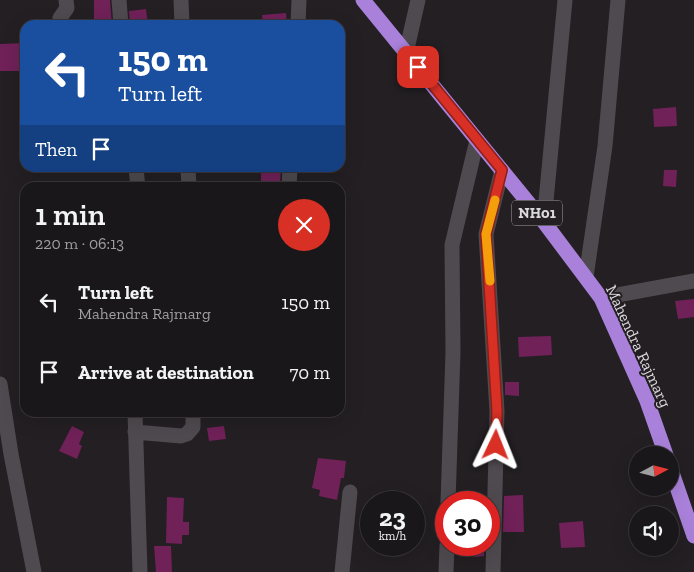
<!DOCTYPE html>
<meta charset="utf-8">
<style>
:root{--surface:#1a171a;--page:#232023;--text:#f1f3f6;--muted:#9f9fa2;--line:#383639}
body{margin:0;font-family:"Zilla Slab",serif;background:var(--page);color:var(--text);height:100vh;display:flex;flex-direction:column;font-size:19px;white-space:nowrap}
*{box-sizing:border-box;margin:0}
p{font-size:16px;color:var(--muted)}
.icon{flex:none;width:28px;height:28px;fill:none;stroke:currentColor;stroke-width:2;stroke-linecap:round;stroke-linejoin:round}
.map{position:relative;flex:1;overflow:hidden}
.details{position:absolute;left:20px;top:182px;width:325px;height:235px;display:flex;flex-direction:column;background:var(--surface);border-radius:15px;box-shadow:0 5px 20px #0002,0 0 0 1px var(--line)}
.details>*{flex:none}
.banner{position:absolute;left:20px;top:20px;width:325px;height:152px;border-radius:15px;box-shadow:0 5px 20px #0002,0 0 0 1px var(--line);background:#1a4fa0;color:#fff;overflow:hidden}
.needle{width:32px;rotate:83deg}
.tools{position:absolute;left:629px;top:446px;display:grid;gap:10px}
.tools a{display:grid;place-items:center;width:50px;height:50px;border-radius:50%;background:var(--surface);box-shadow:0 5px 20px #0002,0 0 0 1px var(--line);font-size:25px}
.speed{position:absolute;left:360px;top:491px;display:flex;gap:10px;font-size:25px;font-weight:700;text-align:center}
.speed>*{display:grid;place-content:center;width:65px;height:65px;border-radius:50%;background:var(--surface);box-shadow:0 5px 20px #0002,0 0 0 1px var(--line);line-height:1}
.speed small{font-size:12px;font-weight:400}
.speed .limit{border:8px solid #d22;background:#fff;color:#111}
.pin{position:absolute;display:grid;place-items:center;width:42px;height:42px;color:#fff;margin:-21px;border-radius:10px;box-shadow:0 2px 8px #0006}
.me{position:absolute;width:55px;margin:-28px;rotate:2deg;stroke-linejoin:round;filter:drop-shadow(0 0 4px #0008)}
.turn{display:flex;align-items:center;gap:18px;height:105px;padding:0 15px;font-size:22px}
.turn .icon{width:65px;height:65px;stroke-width:2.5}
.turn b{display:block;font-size:35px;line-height:42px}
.then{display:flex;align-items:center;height:48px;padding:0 15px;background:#0003;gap:10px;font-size:19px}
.round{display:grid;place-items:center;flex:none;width:52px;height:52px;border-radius:26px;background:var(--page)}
.head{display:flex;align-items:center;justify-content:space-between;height:85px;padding:0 15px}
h1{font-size:30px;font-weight:600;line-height:38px}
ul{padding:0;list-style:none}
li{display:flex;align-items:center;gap:15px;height:70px;padding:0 15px}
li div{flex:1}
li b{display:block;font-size:19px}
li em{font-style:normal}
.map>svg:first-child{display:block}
.building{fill:#702158}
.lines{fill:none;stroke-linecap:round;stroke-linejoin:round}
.minor{stroke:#4f4a4f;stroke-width:15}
.highway{stroke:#a981da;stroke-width:15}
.route-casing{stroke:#8d1f18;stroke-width:12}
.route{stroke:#d93025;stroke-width:9}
.slow{stroke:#f59e0b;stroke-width:9}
.labels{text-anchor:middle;stroke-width:4;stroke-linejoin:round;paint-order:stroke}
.shield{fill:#231f23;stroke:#a4a1a4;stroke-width:1}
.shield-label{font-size:15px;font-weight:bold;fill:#dcd9dc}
.street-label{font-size:16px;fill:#dcd9dc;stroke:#231f23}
</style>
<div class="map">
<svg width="694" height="572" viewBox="0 0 694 572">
<rect width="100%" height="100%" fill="#231f23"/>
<path class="building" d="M94 0H110L112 25H94Z
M146 9 148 25H130L129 11Z
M286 13 287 25H263L262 15Z
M25 43V71H0V44Z
M676 107 677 126 654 127 653 109Z
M261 168H281L280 183 261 181Z
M664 170H677L676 187 663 186Z
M694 299V317L678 319 675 301Z
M551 336 552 355 519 357 518 337Z
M505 382H519V396L505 395Z
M72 426 84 432 79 444 82 446 77 459 59 451Z
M224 426 226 439 209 441 207 428Z
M318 458 346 461 344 478H341L337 500 319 496 320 490 312 488Z
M523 495 524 532H503L504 496Z
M167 497 184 498 183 522H189V535H182V544L166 543Z
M583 521 585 547 561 548 559 523Z
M473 545H484V556L475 557Z
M154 546H171L172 572H156Z"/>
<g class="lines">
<path class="minor" d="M119 0 121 25
M181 0 182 25
M60 18 67 8 66 0
M298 25 299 0
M406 53 418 0
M136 168 138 188
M188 168 189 188
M289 188 290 168
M544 222 565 0
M586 277 605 146 618 0
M601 298 694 281
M0 384 11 454 34 572
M135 412 140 572
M135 432 181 436 187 434 193 427V412
M448 502 453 352 452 245 477 140
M342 572 350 492
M446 572 447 545
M493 572 497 411 486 234 502 170"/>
<path class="highway" d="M363 0 544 222 601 298 647 401 666 455
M670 467 694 536"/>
</g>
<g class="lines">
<g class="route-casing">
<path id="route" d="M418 67 502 170 486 234 497 411 496 445"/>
</g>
<use href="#route" class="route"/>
<path class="slow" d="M490 281 486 234 495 200"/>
</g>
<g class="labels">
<rect class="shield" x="512" y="200.5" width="50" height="25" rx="4"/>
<g class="shield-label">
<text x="537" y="218">NH01</text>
</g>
<g class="street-label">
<text transform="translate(639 346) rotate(65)" y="6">Mahendra Rajmarg</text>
</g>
</g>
</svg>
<div class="tools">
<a><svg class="needle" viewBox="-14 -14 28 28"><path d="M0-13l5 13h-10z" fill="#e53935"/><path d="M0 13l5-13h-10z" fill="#9f9fa2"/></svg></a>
<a><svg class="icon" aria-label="sound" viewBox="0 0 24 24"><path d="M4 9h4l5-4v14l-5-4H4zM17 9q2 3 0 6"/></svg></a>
</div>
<div class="speed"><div>23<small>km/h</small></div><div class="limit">30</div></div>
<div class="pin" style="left:418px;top:67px;background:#d93025"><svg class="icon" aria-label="arrive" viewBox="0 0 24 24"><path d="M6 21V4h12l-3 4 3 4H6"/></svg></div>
<svg class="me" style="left:496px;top:445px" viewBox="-20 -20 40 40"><path d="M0-17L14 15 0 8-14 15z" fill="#d93025" stroke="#fff" stroke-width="4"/></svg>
<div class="banner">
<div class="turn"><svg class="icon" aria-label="left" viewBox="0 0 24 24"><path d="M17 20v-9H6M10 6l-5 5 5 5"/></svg><div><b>150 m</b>Turn left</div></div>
<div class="then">Then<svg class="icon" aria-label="arrive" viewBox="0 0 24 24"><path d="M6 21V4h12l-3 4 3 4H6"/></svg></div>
</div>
<section class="details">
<div class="head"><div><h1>1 min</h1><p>220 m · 06:13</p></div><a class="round" style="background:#d93025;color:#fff"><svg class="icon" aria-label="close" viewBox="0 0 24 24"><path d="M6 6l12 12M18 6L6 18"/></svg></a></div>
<ul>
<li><svg class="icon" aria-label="left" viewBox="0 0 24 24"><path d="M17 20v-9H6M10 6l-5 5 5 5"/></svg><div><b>Turn left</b><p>Mahendra Rajmarg</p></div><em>150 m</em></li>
<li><svg class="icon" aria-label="arrive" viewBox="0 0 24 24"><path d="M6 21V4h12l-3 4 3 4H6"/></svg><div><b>Arrive at destination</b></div><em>70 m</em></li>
</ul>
</section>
</div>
